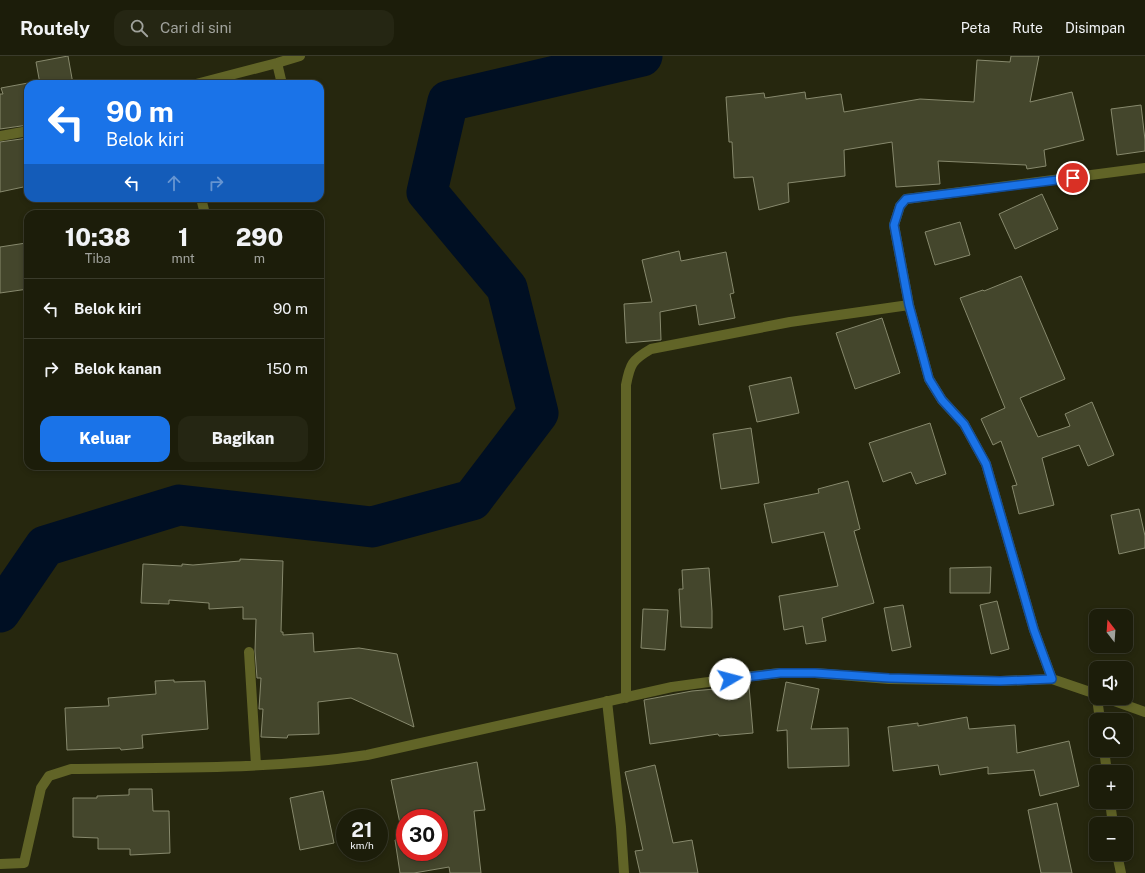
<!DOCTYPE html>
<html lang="id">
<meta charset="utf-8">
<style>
:root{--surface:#1c1d0a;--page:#252613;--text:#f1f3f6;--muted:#a0a29c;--line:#3a3b2b;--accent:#1a73e8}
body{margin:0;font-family:"Public Sans",sans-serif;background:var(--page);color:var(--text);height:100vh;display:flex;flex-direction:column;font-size:15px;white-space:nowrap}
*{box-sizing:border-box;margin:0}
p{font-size:13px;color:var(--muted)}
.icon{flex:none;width:22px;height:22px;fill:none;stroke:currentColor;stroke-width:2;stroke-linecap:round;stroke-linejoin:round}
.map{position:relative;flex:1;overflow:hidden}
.sheet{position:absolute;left:24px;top:154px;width:300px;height:260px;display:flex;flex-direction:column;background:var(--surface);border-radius:12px;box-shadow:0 2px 6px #0003,0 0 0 1px var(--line)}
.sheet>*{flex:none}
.guide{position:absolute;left:24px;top:24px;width:300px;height:122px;border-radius:12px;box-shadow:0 2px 6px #0003,0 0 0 1px var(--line);background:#1a73e8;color:#fff;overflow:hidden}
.needle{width:26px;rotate:343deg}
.fabs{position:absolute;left:1089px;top:553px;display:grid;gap:8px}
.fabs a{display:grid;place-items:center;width:44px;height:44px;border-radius:8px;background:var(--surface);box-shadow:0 2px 6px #0003,0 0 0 1px var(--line);font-size:20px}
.speed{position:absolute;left:336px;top:753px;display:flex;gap:8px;font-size:20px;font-weight:700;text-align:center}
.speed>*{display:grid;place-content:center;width:52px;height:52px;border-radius:50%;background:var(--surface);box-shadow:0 2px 6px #0003,0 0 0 1px var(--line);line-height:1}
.speed small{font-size:10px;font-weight:400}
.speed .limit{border:6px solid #d22;background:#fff;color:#111}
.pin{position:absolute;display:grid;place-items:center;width:34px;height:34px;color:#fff;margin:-17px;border:2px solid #fff;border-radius:50%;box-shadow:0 1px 4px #0007}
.me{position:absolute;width:44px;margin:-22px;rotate:82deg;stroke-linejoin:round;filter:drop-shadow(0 0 3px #0008)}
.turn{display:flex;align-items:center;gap:14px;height:84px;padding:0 16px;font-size:18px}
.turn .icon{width:52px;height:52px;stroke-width:2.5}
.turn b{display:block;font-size:28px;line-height:34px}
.lanes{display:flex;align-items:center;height:38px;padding:0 16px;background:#0003;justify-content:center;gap:20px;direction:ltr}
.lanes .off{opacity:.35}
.eta{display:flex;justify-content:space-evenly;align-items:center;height:68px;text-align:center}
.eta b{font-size:24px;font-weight:800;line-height:28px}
.action{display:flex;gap:8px;margin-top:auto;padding:8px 16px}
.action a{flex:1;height:46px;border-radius:12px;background:var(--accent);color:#fff;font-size:16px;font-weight:800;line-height:46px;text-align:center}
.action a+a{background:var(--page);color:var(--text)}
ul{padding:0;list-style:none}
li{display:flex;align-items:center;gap:12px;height:60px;padding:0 16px;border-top:1px solid var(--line)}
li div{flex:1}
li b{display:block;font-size:15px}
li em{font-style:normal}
header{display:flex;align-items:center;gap:24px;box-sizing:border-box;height:56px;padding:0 20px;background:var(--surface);border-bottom:1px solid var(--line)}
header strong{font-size:19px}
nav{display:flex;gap:22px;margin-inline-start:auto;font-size:14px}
.search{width:280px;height:36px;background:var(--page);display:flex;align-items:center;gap:10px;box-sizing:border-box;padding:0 14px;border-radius:12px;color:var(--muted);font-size:15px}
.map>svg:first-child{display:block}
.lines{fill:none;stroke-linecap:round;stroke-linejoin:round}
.river{stroke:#000f23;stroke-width:41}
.building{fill:#44462c;stroke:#87896d;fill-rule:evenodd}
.minor{stroke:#616427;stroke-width:10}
.route-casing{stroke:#114b97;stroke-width:10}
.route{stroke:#1a73e8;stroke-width:7}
</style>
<header>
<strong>Routely</strong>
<div class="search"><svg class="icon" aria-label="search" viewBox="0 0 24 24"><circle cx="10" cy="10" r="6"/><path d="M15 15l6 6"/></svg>Cari di sini</div>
<nav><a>Peta</a><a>Rute</a><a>Disimpan</a></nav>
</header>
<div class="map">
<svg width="1145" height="817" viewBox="0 0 1145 817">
<rect width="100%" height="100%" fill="#26270e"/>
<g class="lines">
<path class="river" d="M0 556 45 490 179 449 372 471 472 444 538 357 507 232 427 136 448 45 642 0"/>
</g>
<path class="building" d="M68 0 73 28H40L36 6Z
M1011 0H1039L1030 46 1072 36 1084 84 1044 94 1046 110 1027 113 1026 109 938 105 940 128 896 131 892 86 844 94 845 120 788 127 789 146 759 154 753 121 734 122 732 86H729L726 41 764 37 765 42 805 36 806 43 841 38 844 56 920 43 974 46 977 4 1010 6Z
M28 27V69L0 73V38H3L1 32Z
M1141 49 1145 84V95L1117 99 1111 53Z
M28 82V130L0 136V86Z
M1042 138 1058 173 1015 193 999 158Z
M960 166 970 199 935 209 925 176Z
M26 187 28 207V233L0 237V191Z
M679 195 681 205 726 196 734 237 730 238 735 262 699 269 696 249 660 256 661 284 626 287 624 248 652 246 642 204Z
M1021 220 1065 323 1020 342 1038 381 1070 370 1065 358 1092 346 1114 399 1088 410 1079 389 1042 402 1054 449 1019 458 1012 430 1017 429 1001 385 993 389 981 363 1005 352 960 242 983 234 984 235Z
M882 262 900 317 855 333 836 277Z
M791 321 799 357 757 366 749 330Z
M930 367 946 418 916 428 911 416 883 426 869 387Z
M751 372 759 427 721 433 713 378Z
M848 425 860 473 854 475 874 547 822 562 826 585 806 588 803 570 784 574 779 540 838 530 824 476 772 487 764 448 819 437 818 433Z
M1139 453 1145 480V492L1119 498 1111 459Z
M240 503 283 505 281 576H283V579L313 577 314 596 359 592 397 598 414 671 351 642 318 646 319 678 288 679 287 682 261 681 263 653H259L261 622H257L255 595 256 563H243V551L209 553V547L169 544V548L141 547 143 508 182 510V508L193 509 240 505Z
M991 511 990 537H950V512Z
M709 512 712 555V572L681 571 679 533H683L682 514Z
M997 545 1009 593 991 598 980 549Z
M903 549 911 591 892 595 884 552Z
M643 553 668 554 665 594 641 592Z
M174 624V626L205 625 208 673 142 679 143 692 121 694 120 692 67 694 65 652 109 650 108 642 156 638 155 625Z
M786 626 819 633 811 673 848 672 849 710 788 712 787 674 777 675Z
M749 630 753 677 719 680 718 678 650 688 644 644 692 635Z
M967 661 969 673 1015 669 1017 697 1069 685 1079 730 1040 740 1034 714 988 718V711L940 719 938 709 893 715 888 671 918 667V670Z
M477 706 485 754 474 755 481 817H450L449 811 414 817H400L395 784 403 782 391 724ZM405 762H439V796H405Z
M655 709 673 787 692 784 698 817H640L635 795 643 794 625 716Z
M129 733H152L153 755H169L170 797 130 799V793H98V782L73 781V742H97V740L129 739Z
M323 735 334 787 300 794 290 742Z
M1057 747 1072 817H1041L1028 754Z"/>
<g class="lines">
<path class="minor" d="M277 7 282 28
M196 28 277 7 300 0
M0 80 28 75
M201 142 205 158
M249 596 256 709
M1052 623 1034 574 986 408 964 368 942 344 929 323 909 249 894 169 900 150 906 143 1145 112
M626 642V329C630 308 632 304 651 293L790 266 909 249
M1097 642 1100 664
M1106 642 1145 656
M607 645 621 771 624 817
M1104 694 1107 716
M1110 746 1113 768
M1117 798 1121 817
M0 808 24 807 41 732 49 720 71 713C169 711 269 714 367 699L672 631 745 621 780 617H815L889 623 1001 625 1052 623 1096 638"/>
</g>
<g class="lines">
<g class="route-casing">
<path id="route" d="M730 623 780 617H815L889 622 1000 625 1052 623 1034 574 986 408 964 368 942 344 929 323 909 249 894 169 900 150 906 143 1073 122"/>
</g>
<use href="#route" class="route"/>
</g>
</svg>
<div class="fabs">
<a><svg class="needle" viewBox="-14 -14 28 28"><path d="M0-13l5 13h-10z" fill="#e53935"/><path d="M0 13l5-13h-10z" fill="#a0a29c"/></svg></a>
<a><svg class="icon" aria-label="sound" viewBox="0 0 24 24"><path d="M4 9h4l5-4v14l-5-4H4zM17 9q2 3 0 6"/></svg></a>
<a><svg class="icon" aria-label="search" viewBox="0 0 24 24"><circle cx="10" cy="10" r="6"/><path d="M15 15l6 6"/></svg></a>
<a>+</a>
<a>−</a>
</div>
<div class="speed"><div>21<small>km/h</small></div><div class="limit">30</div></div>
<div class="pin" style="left:1073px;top:122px;background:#d93025"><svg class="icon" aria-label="arrive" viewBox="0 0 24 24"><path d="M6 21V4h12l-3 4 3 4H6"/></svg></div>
<svg class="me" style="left:730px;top:623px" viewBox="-20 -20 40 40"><circle r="19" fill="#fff"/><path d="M0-13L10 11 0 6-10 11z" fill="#1a73e8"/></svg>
<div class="guide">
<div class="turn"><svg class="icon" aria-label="left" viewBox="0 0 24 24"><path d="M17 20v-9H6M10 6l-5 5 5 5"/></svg><div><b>90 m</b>Belok kiri</div></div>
<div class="lanes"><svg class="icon" aria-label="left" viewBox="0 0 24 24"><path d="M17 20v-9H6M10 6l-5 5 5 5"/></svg><svg class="icon off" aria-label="ahead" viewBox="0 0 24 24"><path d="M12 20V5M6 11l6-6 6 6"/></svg><svg class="icon off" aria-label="right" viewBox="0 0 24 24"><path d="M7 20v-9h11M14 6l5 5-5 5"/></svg></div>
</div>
<section class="sheet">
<div class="eta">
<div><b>10:38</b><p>Tiba</p></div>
<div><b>1</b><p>mnt</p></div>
<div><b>290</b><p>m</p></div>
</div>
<ul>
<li><svg class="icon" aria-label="left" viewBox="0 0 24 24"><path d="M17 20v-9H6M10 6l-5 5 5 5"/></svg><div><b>Belok kiri</b></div><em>90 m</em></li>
<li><svg class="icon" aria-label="right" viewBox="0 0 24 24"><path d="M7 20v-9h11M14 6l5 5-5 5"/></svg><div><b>Belok kanan</b></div><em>150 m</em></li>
</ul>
<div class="action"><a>Keluar</a><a>Bagikan</a></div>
</section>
</div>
